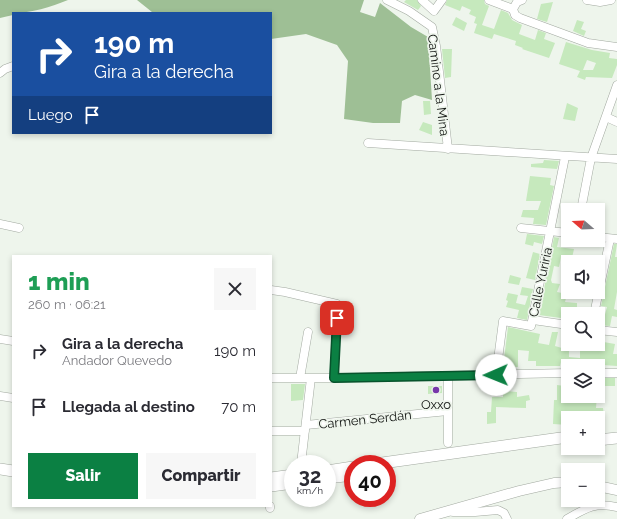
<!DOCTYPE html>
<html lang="es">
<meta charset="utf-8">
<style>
:root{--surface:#fff;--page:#f7f7f7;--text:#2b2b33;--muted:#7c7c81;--accent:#0b8043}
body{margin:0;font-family:Raleway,sans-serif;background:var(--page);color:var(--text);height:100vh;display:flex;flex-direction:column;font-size:15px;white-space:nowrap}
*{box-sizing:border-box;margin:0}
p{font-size:13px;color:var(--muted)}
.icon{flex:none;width:22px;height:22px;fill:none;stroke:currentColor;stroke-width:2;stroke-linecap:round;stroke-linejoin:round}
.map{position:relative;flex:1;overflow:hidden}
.side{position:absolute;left:12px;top:255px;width:260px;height:252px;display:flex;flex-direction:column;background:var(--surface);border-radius:0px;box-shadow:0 2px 6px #0003}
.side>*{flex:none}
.banner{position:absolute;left:12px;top:12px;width:260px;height:122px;border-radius:0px;box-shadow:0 2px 6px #0003;background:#1a4fa0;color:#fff;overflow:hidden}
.needle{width:26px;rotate:289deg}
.buttons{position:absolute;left:561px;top:203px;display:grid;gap:8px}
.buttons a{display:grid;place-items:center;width:44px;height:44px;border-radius:0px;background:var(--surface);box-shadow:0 2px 6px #0003;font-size:20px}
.speed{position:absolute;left:284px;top:455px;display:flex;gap:8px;font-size:20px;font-weight:700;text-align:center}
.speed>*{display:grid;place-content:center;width:52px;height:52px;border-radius:50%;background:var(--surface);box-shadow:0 2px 6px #0003;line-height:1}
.speed small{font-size:10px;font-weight:400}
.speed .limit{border:6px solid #d22;background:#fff;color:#111}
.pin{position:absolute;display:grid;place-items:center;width:34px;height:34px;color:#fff;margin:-17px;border-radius:8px;box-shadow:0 2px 6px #0006}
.me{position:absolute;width:44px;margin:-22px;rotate:269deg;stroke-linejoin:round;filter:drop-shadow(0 0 3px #0008)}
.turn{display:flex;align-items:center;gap:14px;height:84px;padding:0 16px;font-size:18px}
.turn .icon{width:52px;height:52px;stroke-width:2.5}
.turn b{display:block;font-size:28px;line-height:34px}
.then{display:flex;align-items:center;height:38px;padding:0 16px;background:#0003;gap:8px;font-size:15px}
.round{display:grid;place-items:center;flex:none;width:42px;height:42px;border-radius:0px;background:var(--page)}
.summary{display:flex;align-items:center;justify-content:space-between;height:68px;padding:0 16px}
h1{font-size:24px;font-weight:800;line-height:30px;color:#1e9e55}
.button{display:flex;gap:8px;margin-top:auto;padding:8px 16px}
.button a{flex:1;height:46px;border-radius:0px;background:var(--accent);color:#fff;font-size:16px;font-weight:800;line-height:46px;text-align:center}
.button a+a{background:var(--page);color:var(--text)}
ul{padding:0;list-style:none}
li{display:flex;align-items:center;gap:12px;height:56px;padding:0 16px}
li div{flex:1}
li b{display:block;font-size:15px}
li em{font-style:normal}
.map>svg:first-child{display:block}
.forest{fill:#9ebf95}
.building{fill:#c6e9bd;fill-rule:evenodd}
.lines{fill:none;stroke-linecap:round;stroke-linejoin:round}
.minor-casing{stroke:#a2a9a0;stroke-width:9}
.major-casing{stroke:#a2a9a0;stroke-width:11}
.highway-casing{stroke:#a2a9a0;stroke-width:12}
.minor{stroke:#fff;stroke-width:8}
.major{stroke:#fff;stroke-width:10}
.highway{stroke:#fff;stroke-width:11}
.route-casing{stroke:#07532c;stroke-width:10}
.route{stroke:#0b8043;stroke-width:7}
.poi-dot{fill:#7736aa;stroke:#eef5ec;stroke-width:1.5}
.labels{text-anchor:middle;stroke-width:3.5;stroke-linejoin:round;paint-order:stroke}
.street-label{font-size:13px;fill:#141714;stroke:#eef5ec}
.poi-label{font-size:13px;fill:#141714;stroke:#eef5ec}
</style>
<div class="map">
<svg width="617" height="519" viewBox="0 0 617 519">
<rect width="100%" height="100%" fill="#eef5ec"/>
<path class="forest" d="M0 0H68C51 7 31 13 13 13V15L0 18Z
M137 0H364L360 12 375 17 380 3 411 27 428 37 432 100 415 95 402 101 400 123H373L344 119 348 61 337 45 306 34 271 39V13H155L152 12Z"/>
<path class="building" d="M406 0H417L421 6 418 10 404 2Z
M447 0H484L485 4 489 6 482 25 494 29 501 10 508 13 512 20 522 25 519 34 535 40 538 30 546 33 544 39 555 43 549 58 522 49 523 48 515 45 516 41 494 34 492 39 474 33 477 24 474 23 476 17 469 14 471 10 462 6 460 11 445 5Z
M553 2 547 22 537 19 541 4Z
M456 17 467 23 464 31 452 25Z
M577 20 584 22 581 29 586 31 584 36 573 31Z
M566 42 592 50 610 53 609 58 617 59V65L612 78 586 77 585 80 577 77 580 71 559 64ZM587 60 596 63 593 70H583Z
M442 49H452L451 77 445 78Z
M423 101H430L431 114 424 115Z
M567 103 578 108 575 121 563 119Z
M423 122 432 125V135L419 130Z
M544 160 559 161 557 169 531 167V164L543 163Z
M530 176 551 178 550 185 554 186 546 225 533 224 534 218 521 217 523 210H538L541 201H526Z
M527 234 544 236 542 244 534 242 533 246 525 244Z
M554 237 559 238 557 247 574 249 572 258 561 257 559 267 554 266 551 280 552 283 560 284 557 292 567 294 565 302 577 303V307H574L573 314H568V319L539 315Z
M614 244H617L615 257H617V292L614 309 617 310V317L612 316 610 326 598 325V318H604L607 307 601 306Z
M533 252 540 254 535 280 526 278Z
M510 275 521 278 519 285 508 283Z
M522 287 533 289 527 320 517 318 519 310 506 307 508 301 506 300 508 293 518 295 516 303 525 305 528 296 520 295Z
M508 327 540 334 538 343 549 345 552 332H558L555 346 569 350V357L580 358V351H592L594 344H598V341L615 344 613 354H617V366L561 362 560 366H536V361H528L529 351 518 350V367H503Z
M602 378H615V386H601Z
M291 384H305L303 400 291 401Z
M557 385 565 386 564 396H597L596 408H603L605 424 598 425V418H568V425L553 424 554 400H557Z
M428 386H442V393L428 394Z
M503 391 517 392V397L529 395 530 400 526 401V408L496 407V423L487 424V412H491L492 397H503Z"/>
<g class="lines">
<g class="minor-casing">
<path id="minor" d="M387 0 409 11 432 27 436 46 448 149
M422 0 434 11 442 0
M489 0 513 9
M522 0 517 2 513 9 515 15 520 18 588 43 617 47
M587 0 600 2 611 0
M0 73 5 69 13 66
M606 117 617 122
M368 143 617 159
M581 210 591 158 617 85
M0 224 19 228
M521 228 568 233
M598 237 617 239
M271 290 285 292 337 304
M594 314 610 239
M533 320 568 325
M598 330 617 332
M0 339 13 341
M598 373H617
M496 375 503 321 531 326 565 157
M271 378H334L568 373
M300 378 308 332
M334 378 337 318
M0 396 13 398
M306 425 448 411
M271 431H305
M448 443V376
M301 464 311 378
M270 506V508
M453 512H475L498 510 504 513 507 519
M567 519C586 508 595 502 617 507"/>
</g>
<g class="major-casing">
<path id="major" d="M598 486 617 490
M420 519 519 491 554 483 568 482"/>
</g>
<g class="highway-casing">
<path id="highway" d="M598 440 617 438
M375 464 568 437
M0 469 13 471
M327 471 353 467
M271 478 293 475
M327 478 353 475
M271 486 293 483"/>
</g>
<use href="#minor" class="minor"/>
<use href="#major" class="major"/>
<use href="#highway" class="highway"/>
</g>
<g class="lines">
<g class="route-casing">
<path id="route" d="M337 318 334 378 496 375"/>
</g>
<use href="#route" class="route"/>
</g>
<circle class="poi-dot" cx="436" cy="390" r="4"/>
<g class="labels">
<g class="street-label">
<text transform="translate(439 85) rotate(83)" y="5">Camino a la Mina</text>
<text transform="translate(540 282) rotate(-78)" y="5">Calle Yuriria</text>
<text transform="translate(365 419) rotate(-6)" y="5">Carmen Serdán</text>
</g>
<g class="poi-label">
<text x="436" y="409">Oxxo</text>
</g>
</g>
</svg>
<div class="buttons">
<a><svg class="needle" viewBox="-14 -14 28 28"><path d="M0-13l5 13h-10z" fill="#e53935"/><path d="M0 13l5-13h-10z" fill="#7c7c81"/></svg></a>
<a><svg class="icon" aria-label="sound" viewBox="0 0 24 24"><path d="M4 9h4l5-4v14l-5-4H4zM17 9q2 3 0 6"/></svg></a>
<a><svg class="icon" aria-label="search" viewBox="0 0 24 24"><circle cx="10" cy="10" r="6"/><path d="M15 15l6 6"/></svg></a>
<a><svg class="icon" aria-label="layers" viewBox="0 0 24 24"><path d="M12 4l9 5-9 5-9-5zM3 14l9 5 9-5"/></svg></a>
<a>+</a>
<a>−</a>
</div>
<div class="speed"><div>32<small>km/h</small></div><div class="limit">40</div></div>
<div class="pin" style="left:337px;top:318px;background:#d93025"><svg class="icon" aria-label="arrive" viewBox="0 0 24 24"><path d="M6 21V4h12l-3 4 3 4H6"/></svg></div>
<svg class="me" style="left:496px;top:375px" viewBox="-20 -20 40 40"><circle r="19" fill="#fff"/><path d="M0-13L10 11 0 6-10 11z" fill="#0b8043"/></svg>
<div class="banner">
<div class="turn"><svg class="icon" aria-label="right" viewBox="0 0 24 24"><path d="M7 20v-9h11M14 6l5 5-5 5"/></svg><div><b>190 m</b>Gira a la derecha</div></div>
<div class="then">Luego<svg class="icon" aria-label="arrive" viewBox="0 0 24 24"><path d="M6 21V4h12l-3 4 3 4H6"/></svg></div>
</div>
<section class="side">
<div class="summary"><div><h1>1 min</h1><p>260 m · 06:21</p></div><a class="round"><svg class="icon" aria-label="close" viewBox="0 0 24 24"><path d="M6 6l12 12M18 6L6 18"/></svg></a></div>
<ul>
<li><svg class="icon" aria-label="right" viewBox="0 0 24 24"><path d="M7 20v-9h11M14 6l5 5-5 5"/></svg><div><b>Gira a la derecha</b><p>Andador Quevedo</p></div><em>190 m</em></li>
<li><svg class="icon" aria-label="arrive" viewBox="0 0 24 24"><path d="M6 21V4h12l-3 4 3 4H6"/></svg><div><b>Llegada al destino</b></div><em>70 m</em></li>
</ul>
<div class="button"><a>Salir</a><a>Compartir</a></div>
</section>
</div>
